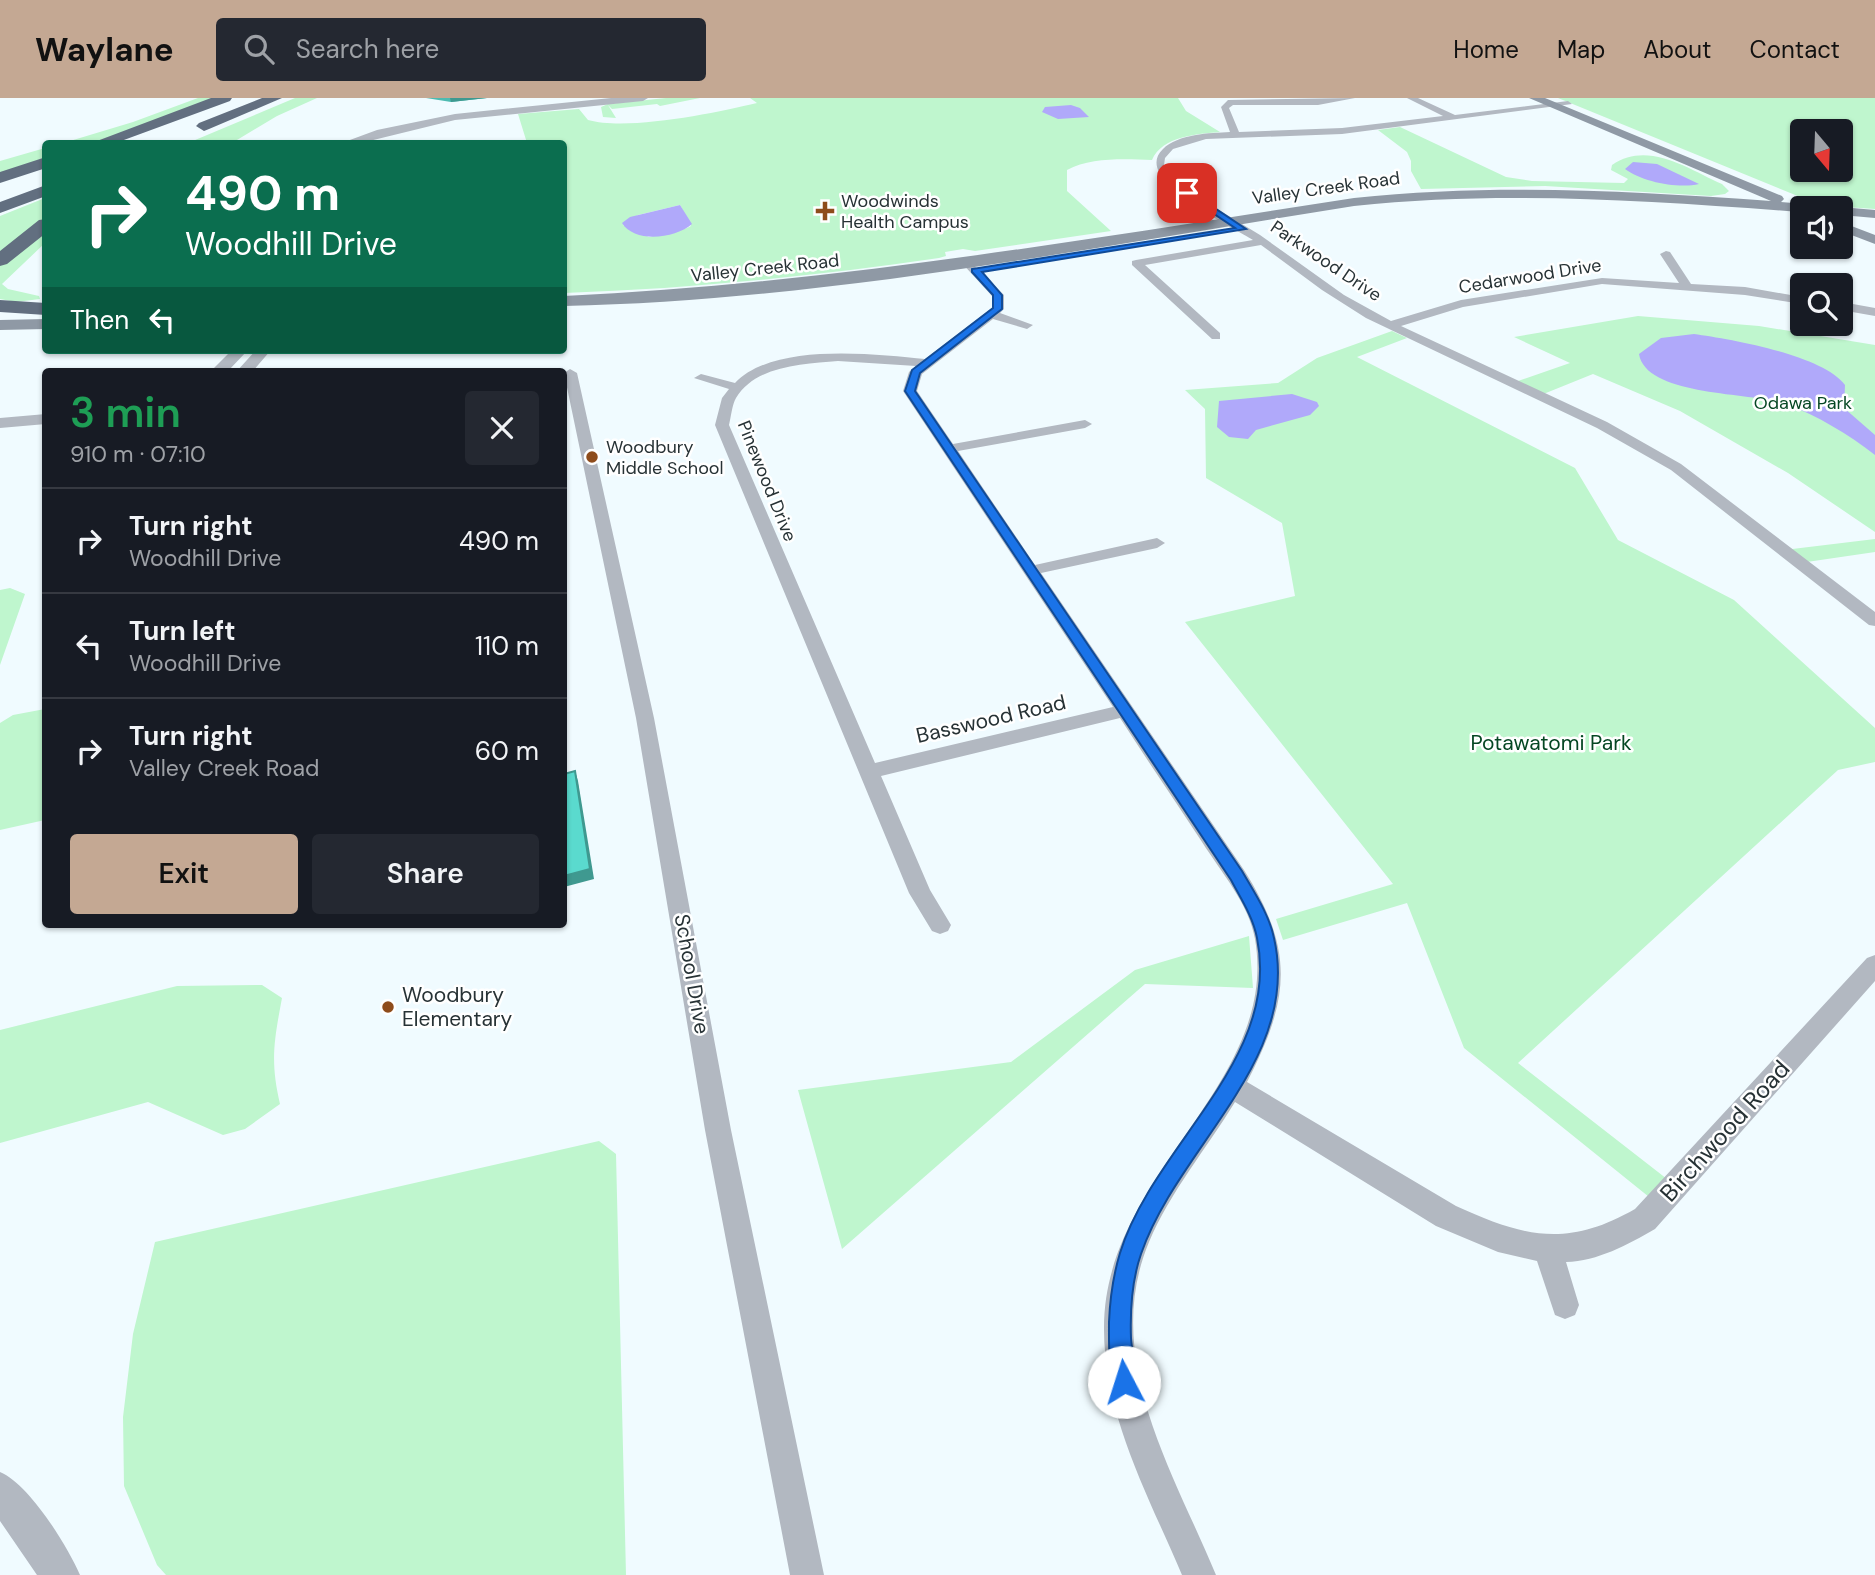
<!DOCTYPE html>
<meta charset="utf-8">
<style>
:root{--surface:#171b24;--page:#242831;--text:#f1f3f6;--muted:#9ea1a6;--line:#363941;--accent:#c4a893}
body{margin:0;font-family:"DM Sans",sans-serif;background:var(--page);color:var(--text);height:100vh;display:flex;flex-direction:column;font-size:26px;white-space:nowrap}
*{box-sizing:border-box;margin:0}
p{font-size:23px;color:var(--muted)}
.icon{flex:none;width:38px;height:38px;fill:none;stroke:currentColor;stroke-width:2;stroke-linecap:round;stroke-linejoin:round}
.map{position:relative;flex:1;overflow:hidden}
.panel{position:absolute;left:42px;top:270px;width:525px;height:560px;display:flex;flex-direction:column;background:var(--surface);border-radius:7px;box-shadow:0 2px 5px #0004}
.panel>*{flex:none}
.banner{position:absolute;left:42px;top:42px;width:525px;height:214px;border-radius:7px;box-shadow:0 2px 5px #0004;background:#0b6e4f;color:#fff;overflow:hidden}
.needle{width:46px;rotate:161deg}
.buttons{position:absolute;left:1790px;top:21px;display:grid;gap:14px}
.buttons a{display:grid;place-items:center;width:63px;height:63px;border-radius:7px;background:var(--surface);box-shadow:0 2px 5px #0004;font-size:35px}
.pin{position:absolute;display:grid;place-items:center;width:60px;height:60px;color:#fff;margin:-30px;border-radius:14px;box-shadow:0 4px 10px #0006}
.me{position:absolute;width:77px;margin:-38px;rotate:355deg;stroke-linejoin:round;filter:drop-shadow(0 0 5px #0008)}
.turn{display:flex;align-items:center;gap:24px;height:147px;padding:0 28px;font-size:32px}
.turn .icon{width:91px;height:91px;stroke-width:2.5}
.turn b{display:block;font-size:49px;line-height:60px}
.then{display:flex;align-items:center;height:66px;padding:0 28px;background:#0003;gap:14px;font-size:26px}
.round{display:grid;place-items:center;flex:none;width:74px;height:74px;border-radius:7px;background:var(--page)}
.head{display:flex;align-items:center;justify-content:space-between;height:119px;padding:0 28px}
h1{font-size:42px;font-weight:600;line-height:52px;color:#1e9e55}
.cta{display:flex;gap:14px;margin-top:auto;padding:14px 28px}
.cta a{flex:1;height:80px;border-radius:7px;background:var(--accent);color:#111;font-size:28px;font-weight:600;line-height:80px;text-align:center}
.cta a+a{background:var(--page);color:var(--text)}
ul{padding:0;list-style:none}
li{display:flex;align-items:center;gap:21px;height:105px;padding:0 28px;border-top:2px solid var(--line)}
li div{flex:1}
li b{display:block;font-size:26px}
li em{font-style:normal}
header{display:flex;align-items:center;gap:42px;box-sizing:border-box;height:98px;padding:0 35px;background:var(--accent);color:#111}
header strong{font-size:33px}
nav{display:flex;gap:38px;margin-inline-start:auto;font-size:24px}
.search{width:490px;height:63px;background:var(--page);display:flex;align-items:center;gap:18px;box-sizing:border-box;padding:0 24px;border-radius:7px;color:var(--muted);font-size:26px}
.map>svg:first-child{display:block}
.green{fill:#bff6ce;fill-rule:evenodd}
.water{fill:#b0a9fa}
.lines{fill:none;stroke-linecap:round;stroke-linejoin:round}
.minor{fill:#b2b8c1;fill-rule:evenodd}
.tertiary{fill:#b2b8c1;fill-rule:evenodd}
.secondary{fill:#8f99a5;fill-rule:evenodd}
.motorway{fill:#626f80;fill-rule:evenodd}
.wall{fill:#4dbbb1}
.shaded-wall{fill:#3f9990}
.building{fill:#5adace;stroke:#3f9990;stroke-width:2}
.route{fill:#1a73e8;stroke:#114b97;stroke-width:2}
.poi-dot{fill:#8e4c1b;stroke:#fff;stroke-width:2.5}
.labels{text-anchor:middle;stroke-width:5;stroke-linejoin:round;paint-order:stroke}
.far-street-label{font-size:18px;fill:#273235;stroke:#fff}
.far-poi-label{font-size:18px;fill:#273235;stroke:#fff;text-anchor:start}
.far-park-label{font-size:18px;fill:#054723;stroke:#fff}
.street-label{font-size:21px;fill:#273235;stroke:#fff}
.park-label{font-size:21px;fill:#054723;stroke:#fff}
.poi-label{font-size:21px;fill:#273235;stroke:#fff;text-anchor:start}
.near-street-label{font-size:24px;fill:#273235;stroke:#fff}
</style>
<header>
<strong>Waylane</strong>
<div class="search"><svg class="icon" aria-label="search" viewBox="0 0 24 24"><circle cx="10" cy="10" r="6"/><path d="M15 15l6 6"/></svg>Search here</div>
<nav><a>Home</a><a>Map</a><a>About</a><a>Contact</a></nav>
</header>
<div class="map">
<svg width="1875" height="1477" viewBox="0 0 1875 1477">
<rect width="100%" height="100%" fill="#f0fbff"/>
<path class="green" d="M198 0H219L93 45 60 46 133 24Z
M295 0H317L277 18 232 45H188Z
M666 0H700L660 8 657 6 612 11 608 7 616 20 603 19 601 9 608 6Z
M750 0H1178L1186 13 1220 34C1198 36 1162 38 1152 62 1125 61 1091 59 1067 72V93L1111 133 975 153 963 151 945 154 946 158 939 160C814 178 690 191 564 195V46L527 45 518 16 579 11 588 22C628 33 715 15 757 5ZM680 107 691 128 687 130 649 139 623 127 638 117Z
M1558 0H1875V111L1831 108 1810 103ZM1802 33H1841V72H1802Z
M1400 29 1506 79 1532 83 1624 85 1628 81 1611 72 1612 67C1648 42 1688 71 1722 86L1729 93 1725 96 1711 98 1545 88 1421 91 1411 73V63L1407 54 1378 32Z
M45 50V63L0 78V63Z
M45 100V122L0 157V118Z
M45 130V145L2 186 8 191 39 198 40 201 16 204 0 201V167Z
M1638 218 1759 228 1875 247V434L1788 375 1680 313 1593 276 1541 297 1515 284 1570 265 1514 239Z
M1392 233 1407 240 1357 259 1575 370 1618 442 1734 502 1875 630V664L1838 672 1518 965 1676 1088 1659 1107 1464 950 1407 805 1283 842 1276 821 1393 786 1185 524 1295 498 1282 425 1206 380 1205 311 1185 292 1278 285 1317 260Z
M1875 441V454L1800 465 1784 452Z
M10 490 25 496 0 567V492Z
M45 611V722L0 732V625L13 617Z
M1249 838 1253 890 1145 886 842 1151 798 992 1011 964 1135 872Z
M262 887 282 900C274 943 270 963 280 1006L245 1031 223 1037 148 1004 0 1045V932L177 888Z
M599 1043 616 1056 626 1477H166L157 1467 124 1388 123 1319 133 1236 155 1144Z"/>
<path class="water" d="M1071 7 1080 10 1089 19 1058 21 1042 14 1045 9Z
M1633 64 1657 66 1699 86C1679 91 1642 84 1625 71Z
M680 107 692 126C676 140 635 146 622 125L630 119Z
M1694 236C1730 241 1823 257 1845 287L1844 310 1875 337V357C1848 336 1818 318 1786 306 1753 294 1646 299 1639 256L1661 240Z
M1292 296 1317 304 1319 308 1310 317 1256 332 1248 341 1229 339 1217 329 1219 303Z"/>
<g class="lines">
<path class="minor" d="M1355 0 1318 7H1233L1229 10 1239 34 1342 30 1443 18 1407 0H1418L1455 17 1568 3 1572 6 1342 36 1206 41 1173 51 1165 60 1164 67 1169 76 1191 95 1260 137 1344 197 1391 223 1461 202 1602 180 1679 185 1660 156 1666 153 1670 154 1691 186 1745 189 1802 199V206L1745 197 1602 186 1463 209 1401 228 1607 324 1681 366 1875 514V528L1869 527 1671 372 1597 330 1366 220 1322 192 1261 147 1145 167 1220 235V241H1212L1132 167V163L1136 162 1253 142C1232 128 1130 82 1163 51 1178 36 1210 35 1230 34L1221 9 1228 2Z
M966 160 1004 197V211L1000 215 1033 227 1027 231 993 221 922 276 917 293 953 346 1085 322 1092 326 1085 330 958 353 1035 467 1157 440 1165 445 1157 450 1041 475 1244 772C1295 853 1290 901 1247 984L1456 1108C1524 1139 1567 1150 1635 1111L1867 860 1875 857V883L1655 1131C1627 1147 1598 1163 1566 1164L1579 1207 1575 1217 1565 1221 1555 1217 1537 1163 1498 1154 1436 1128 1235 1004C1207 1050 1170 1094 1149 1144 1101 1259 1173 1373 1216 1477H1182C1149 1399 1104 1318 1104 1231 1103 1076 1280 987 1255 841 1249 806 1221 774 1202 744 1175 703 1147 662 1120 620L881 678 930 792 951 827 948 833 940 836 932 833 909 795 715 327 722 300 729 291 694 280 701 276 735 285C774 244 874 256 925 261L992 210V198L960 163ZM838 263 916 268 909 274 903 293 1113 609 875 665 729 327C731 319 732 307 736 300 756 267 804 266 838 263Z
M1841 176 1851 178 1853 206 1875 210V218L1841 212Z
M570 271 577 275 654 620 731 1032 824 1477H790L705 1032 636 620 564 275Z"/>
<path class="tertiary" d="M611 0H648L643 3 455 22 357 46H339L377 32 455 16Z
M232 252H248L228 273H211Z
M256 252H271L253 273H237Z
M46 316V326L0 330V320Z
M0 1374C29 1386 67 1447 80 1477H37L0 1423Z"/>
<path class="secondary" d="M1529 0H1545L1782 98 1784 101 1781 104 1804 106 1811 110H1802V114C1652 103 1504 92 1354 108 1092 149 829 202 564 208V198C830 186 1091 140 1354 100 1494 85 1632 93 1771 103Z
M1841 109 1875 112V120L1841 117V110H1836Z
M1841 124 1875 137V146L1841 133Z
M46 221V231L0 232V222Z"/>
<path class="motorway" d="M211 0H232L230 3 113 46H89Z
M262 0H282L209 31 204 33 196 28 199 25Z
M46 59V70L0 85V74Z
M46 87V98L0 115V104Z
M46 121V135L7 166 0 168V153L39 122Z
M0 202 46 205V217L0 214Z"/>
</g>
<path class="wall" d="M426 0H487L451 4Z"/>
<path class="shaded-wall" d="M450 0H487L451 4Z
M575 673 578 683 594 781 564 789V778Z"/>
<path class="building" d="M575 673 590 771 564 778V676Z"/>
<path class="route" d="M1184 93H1189L1246 131 982 174 1002 197V211L920 275 915 293 1242 773C1254 794 1269 816 1274 840 1302 962 1177 1050 1141 1156 1132 1182 1130 1212 1131 1240 1132 1257 1139 1276 1133 1292L1124 1296 1116 1292C1108 1272 1109 1245 1109 1224 1110 1200 1113 1178 1120 1155 1153 1047 1282 962 1257 840 1253 819 1241 801 1231 782L905 293 912 272 993 210V197L972 174V171L1235 130 1184 96Z"/>
<g class="poi-dot">
<path d="M821.5 102.5h7v7h7v7h-7v7h-7v-7h-7v-7h7z"/>
<circle cx="592" cy="359" r="7"/>
<circle cx="388" cy="909" r="7"/>
</g>
<g class="labels">
<g class="far-street-label">
<text transform="translate(1326 90) rotate(-8)" y="6">Valley Creek Road</text>
<text transform="translate(1326 163) rotate(34)" y="6">Parkwood Drive</text>
<text transform="translate(765 170) rotate(-6)" y="6">Valley Creek Road</text>
<text transform="translate(1530 178) rotate(-9)" y="6">Cedarwood Drive</text>
<text transform="translate(767 383) rotate(68)" y="6">Pinewood Drive</text>
</g>
<g class="far-poi-label">
<text x="841" y="109">Woodwinds<tspan x="841" dy="21">Health Campus</tspan></text>
<text x="606" y="355">Woodbury<tspan x="606" dy="21">Middle School</tspan></text>
</g>
<g class="far-park-label">
<text x="1803" y="311">Odawa Park</text>
</g>
<g class="street-label">
<text transform="translate(991 621) rotate(-13)" y="7">Basswood Road</text>
<text transform="translate(692 876) rotate(80)" y="7">School Drive</text>
</g>
<g class="park-label">
<text x="1551" y="652">Potawatomi Park</text>
</g>
<g class="poi-label">
<text x="402" y="904">Woodbury<tspan x="402" dy="24">Elementary</tspan></text>
</g>
<g class="near-street-label">
<text transform="translate(1725 1033) rotate(-48)" y="8">Birchwood Road</text>
</g>
</g>
</svg>
<div class="buttons">
<a><svg class="needle" viewBox="-14 -14 28 28"><path d="M0-13l5 13h-10z" fill="#e53935"/><path d="M0 13l5-13h-10z" fill="#9ea1a6"/></svg></a>
<a><svg class="icon" aria-label="sound" viewBox="0 0 24 24"><path d="M4 9h4l5-4v14l-5-4H4zM17 9q2 3 0 6"/></svg></a>
<a><svg class="icon" aria-label="search" viewBox="0 0 24 24"><circle cx="10" cy="10" r="6"/><path d="M15 15l6 6"/></svg></a>
</div>
<div class="pin" style="left:1187px;top:95px;background:#d93025"><svg class="icon" aria-label="arrive" viewBox="0 0 24 24"><path d="M6 21V4h12l-3 4 3 4H6"/></svg></div>
<svg class="me" style="left:1124px;top:1284px" viewBox="-20 -20 40 40"><circle r="19" fill="#fff"/><path d="M0-13L10 11 0 6-10 11z" fill="#1a73e8"/></svg>
<div class="banner">
<div class="turn"><svg class="icon" aria-label="right" viewBox="0 0 24 24"><path d="M7 20v-9h11M14 6l5 5-5 5"/></svg><div><b>490 m</b>Woodhill Drive</div></div>
<div class="then">Then<svg class="icon" aria-label="left" viewBox="0 0 24 24"><path d="M17 20v-9H6M10 6l-5 5 5 5"/></svg></div>
</div>
<section class="panel">
<div class="head"><div><h1>3 min</h1><p>910 m · 07:10</p></div><a class="round"><svg class="icon" aria-label="close" viewBox="0 0 24 24"><path d="M6 6l12 12M18 6L6 18"/></svg></a></div>
<ul>
<li><svg class="icon" aria-label="right" viewBox="0 0 24 24"><path d="M7 20v-9h11M14 6l5 5-5 5"/></svg><div><b>Turn right</b><p>Woodhill Drive</p></div><em>490 m</em></li>
<li><svg class="icon" aria-label="left" viewBox="0 0 24 24"><path d="M17 20v-9H6M10 6l-5 5 5 5"/></svg><div><b>Turn left</b><p>Woodhill Drive</p></div><em>110 m</em></li>
<li><svg class="icon" aria-label="right" viewBox="0 0 24 24"><path d="M7 20v-9h11M14 6l5 5-5 5"/></svg><div><b>Turn right</b><p>Valley Creek Road</p></div><em>60 m</em></li>
</ul>
<div class="cta"><a>Exit</a><a>Share</a></div>
</section>
</div>
